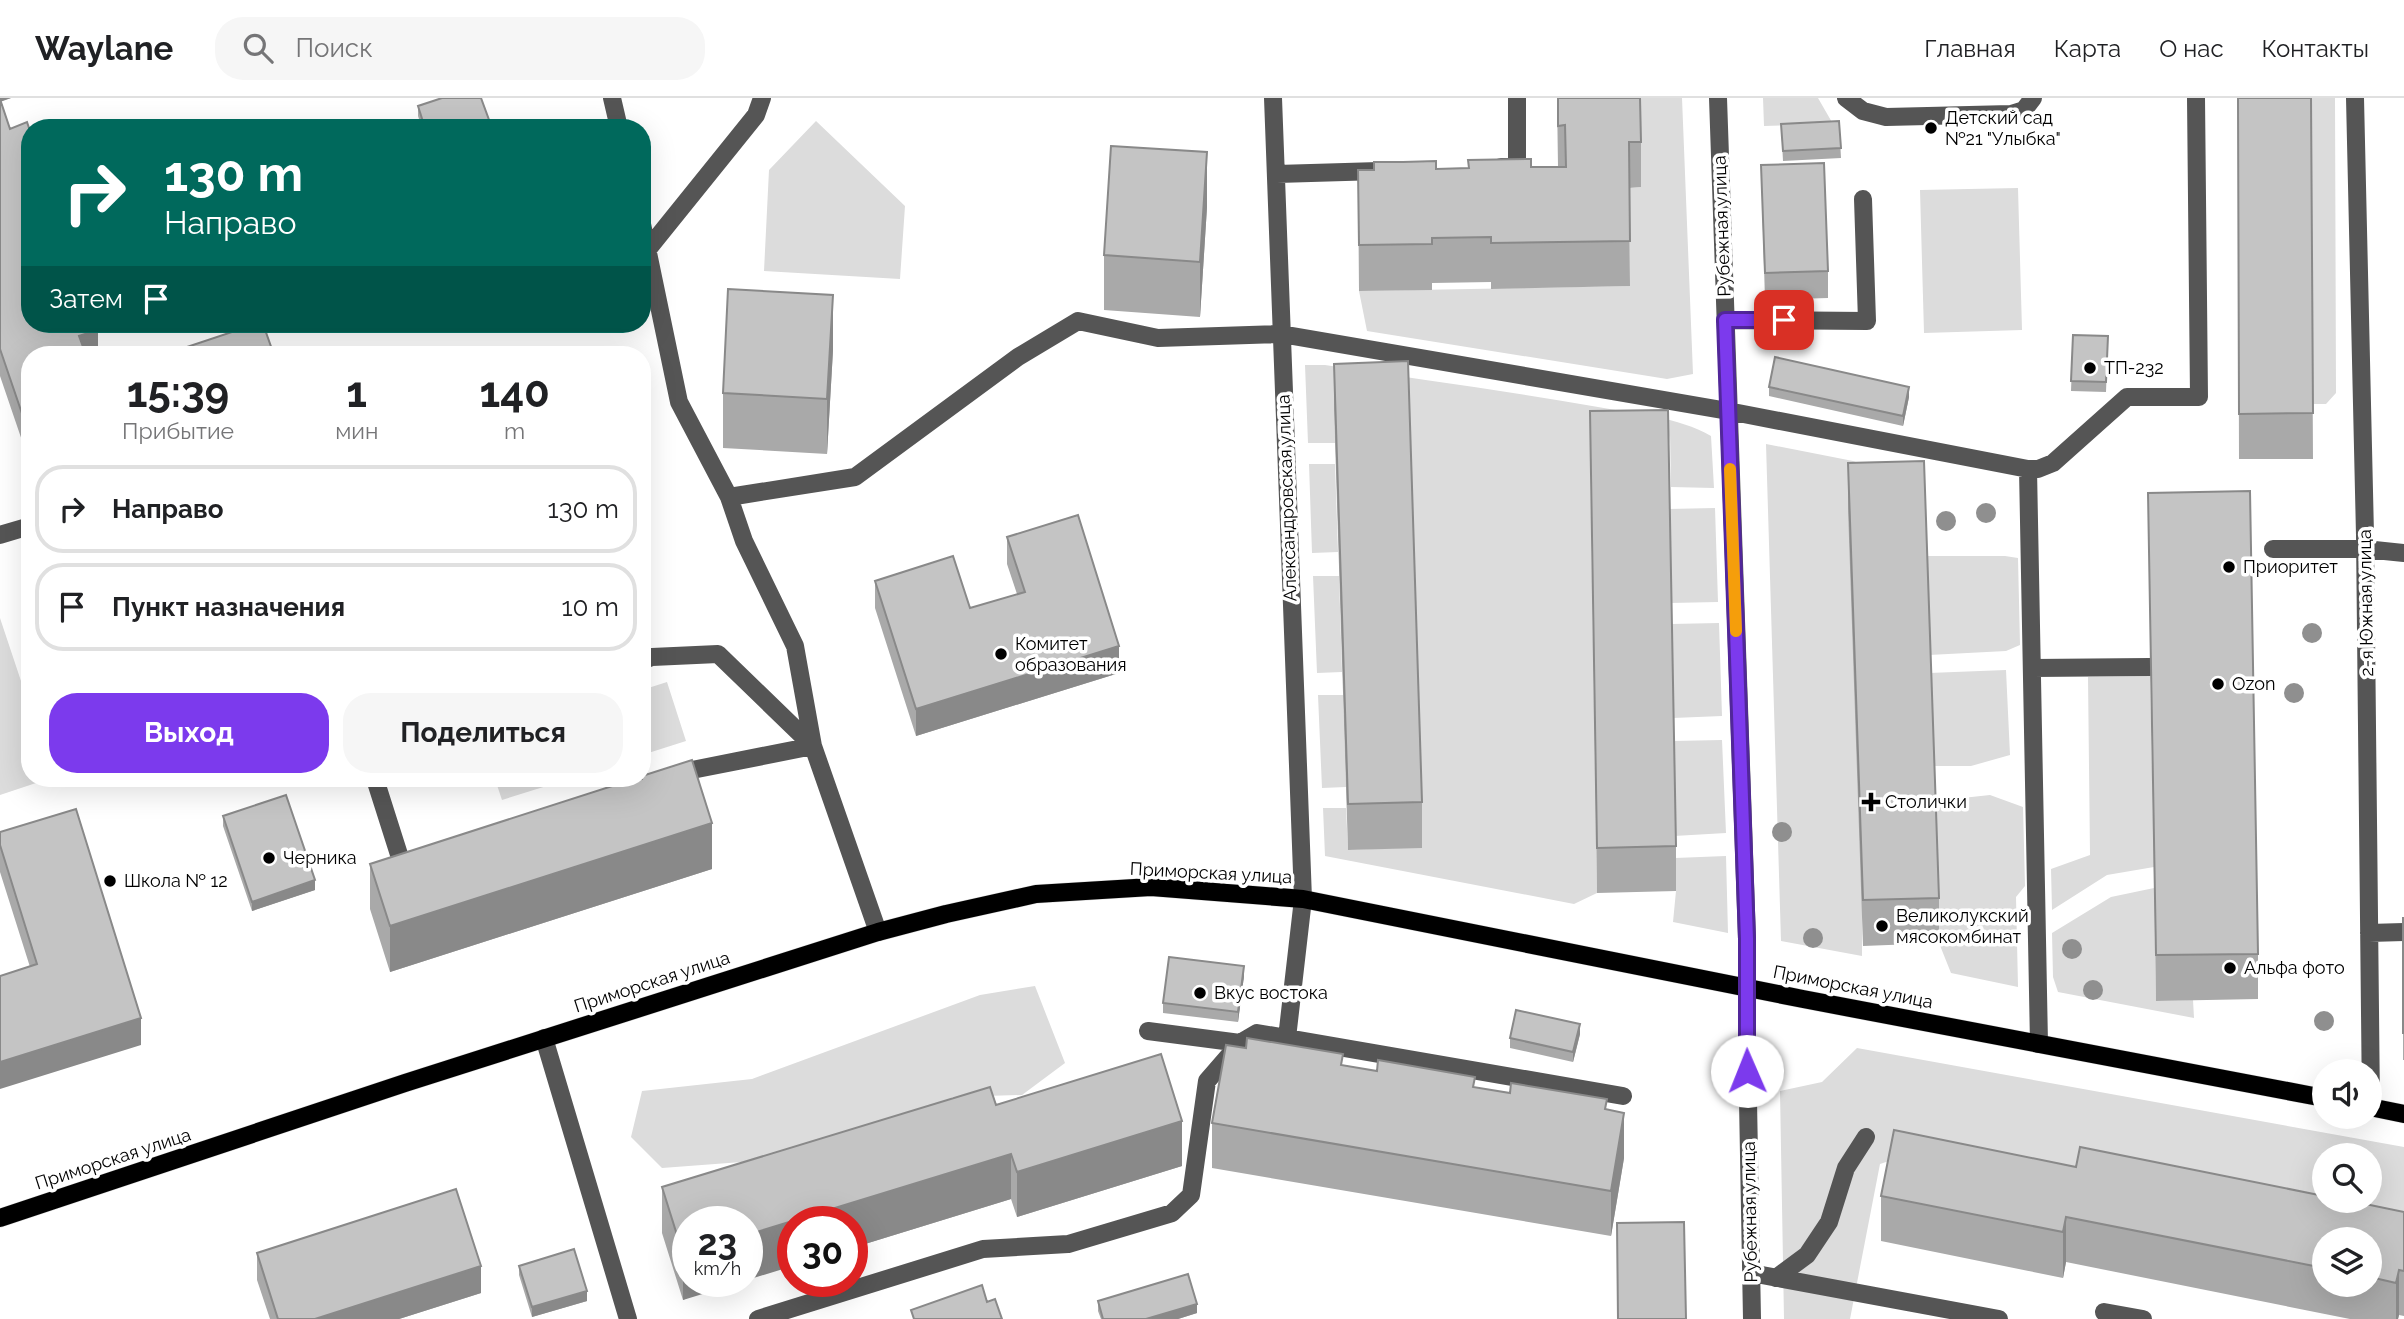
<!DOCTYPE html>
<html lang="ru">
<meta charset="utf-8">
<style>
:root{--surface:#fff;--page:#f6f6f6;--text:#202124;--muted:#757577;--line:#e0e0e0;--accent:#7c3aed}
body{margin:0;font-family:Raleway,sans-serif;background:var(--page);color:var(--text);height:100vh;display:flex;flex-direction:column;font-size:26px;white-space:nowrap}
*{box-sizing:border-box;margin:0}
p{font-size:23px;color:var(--muted)}
.icon{flex:none;width:38px;height:38px;fill:none;stroke:currentColor;stroke-width:2;stroke-linecap:round;stroke-linejoin:round}
.map{position:relative;flex:1;overflow:hidden}
.sheet{position:absolute;left:21px;top:248px;width:630px;height:441px;display:flex;flex-direction:column;background:var(--surface);border-radius:28px;box-shadow:0 7px 28px #0002}
.sheet>*{flex:none}
.top-card{position:absolute;left:21px;top:21px;width:630px;height:214px;border-radius:28px;box-shadow:0 7px 28px #0002;background:#00695c;color:#fff;overflow:hidden}
.fabs{position:absolute;left:2312px;top:961px;display:grid;gap:14px}
.fabs a{display:grid;place-items:center;width:70px;height:70px;border-radius:50%;background:var(--surface);box-shadow:0 7px 28px #0002;font-size:35px}
.speed{position:absolute;left:672px;top:1108px;display:flex;gap:14px;font-size:35px;font-weight:700;text-align:center}
.speed>*{display:grid;place-content:center;width:91px;height:91px;border-radius:50%;background:var(--surface);box-shadow:0 7px 28px #0002;line-height:1}
.speed small{font-size:18px;font-weight:400}
.speed .limit{border:10px solid #d22;background:#fff;color:#111}
.pin{position:absolute;display:grid;place-items:center;width:60px;height:60px;color:#fff;margin:-30px;border-radius:14px;box-shadow:0 4px 10px #0006}
.me{position:absolute;width:77px;margin:-38px;rotate:359deg;stroke-linejoin:round;filter:drop-shadow(0 0 5px #0008)}
.turn{display:flex;align-items:center;gap:24px;height:147px;padding:0 28px;font-size:32px}
.turn .icon{width:91px;height:91px;stroke-width:2.5}
.turn b{display:block;font-size:49px;line-height:60px}
.then{display:flex;align-items:center;height:66px;padding:0 28px;background:#0003;gap:14px;font-size:26px}
.eta{display:flex;justify-content:space-evenly;align-items:center;height:119px;text-align:center}
.eta b{font-size:42px;font-weight:700;line-height:49px}
.action{display:flex;gap:14px;margin-top:auto;padding:14px 28px}
.action a{flex:1;height:80px;border-radius:28px;background:var(--accent);color:#fff;font-size:28px;font-weight:700;line-height:80px;text-align:center}
.action a+a{background:var(--page);color:var(--text)}
ul{padding:0;list-style:none}
li{display:flex;align-items:center;gap:21px;height:88px;margin:0 14px 10px;padding:0 14px;border:4px solid var(--line);border-radius:28px}
li div{flex:1}
li b{display:block;font-size:26px}
li em{font-style:normal}
header{display:flex;align-items:center;gap:42px;box-sizing:border-box;height:98px;padding:0 35px;background:var(--surface);border-bottom:2px solid var(--line)}
header strong{font-size:33px}
nav{display:flex;gap:38px;margin-inline-start:auto;font-size:24px}
.search{width:490px;height:63px;background:var(--page);display:flex;align-items:center;gap:18px;box-sizing:border-box;padding:0 24px;border-radius:28px;color:var(--muted);font-size:26px}
.map>svg:first-child{display:block}
.green{fill:#dcdcdc;fill-rule:evenodd}
.lines{fill:none;stroke-linecap:round;stroke-linejoin:round}
.major-casing{stroke:#dbdbdb;stroke-width:19}
.minor{stroke:#555;stroke-width:18}
.major{stroke:#000;stroke-width:18}
.tree{fill:#8f8f8f}
.wall{fill:#a9a9a9;fill-rule:evenodd}
.shaded-wall{fill:#898989}
.building{fill:#c4c4c4;stroke:#898989;stroke-width:2}
.route-casing{stroke:#51269a;stroke-width:18}
.route{stroke:#7c3aed;stroke-width:12}
.slow{stroke:#f59e0b;stroke-width:12}
.poi-dot{fill:#000;stroke:#fff;stroke-width:2.5}
.labels{text-anchor:middle;stroke-width:7;stroke-linejoin:round;paint-order:stroke}
.poi-label{font-size:18px;fill:#000;stroke:#fff;text-anchor:start}
.street-label{font-size:18px;fill:#000;stroke:#fff}
</style>
<header>
<strong>Waylane</strong>
<div class="search"><svg class="icon" aria-label="search" viewBox="0 0 24 24"><circle cx="10" cy="10" r="6"/><path d="M15 15l6 6"/></svg>Поиск</div>
<nav><a>Главная</a><a>Карта</a><a>О нас</a><a>Контакты</a></nav>
</header>
<div class="map">
<svg width="2404" height="1221" viewBox="0 0 2404 1221">
<rect width="100%" height="100%" fill="#fff"/>
<path class="green" d="M1639 0H1682L1693 276 1667 281 1367 233 1359 193 1630 188 1629 90 1641 89Z
M1763 0H1818L1833 26 1764 28Z
M2311 0H2335L2336 295 2326 306H2312Z
M816 23 905 108 900 181 764 173 769 72Z
M2018 90 2022 232 1924 235 1920 92Z
M1305 267H1325C1416 281 1508 293 1598 309 1636 316 1678 319 1711 338L1714 390 1671 389 1670 336 1668 358 1590 359 1597 795 1574 806 1325 758 1323 710H1346L1348 752 1422 749 1334 311 1335 345H1308Z
M1766 346 1853 363 1922 387 1862 810V858L1781 843Z
M1309 366H1335L1338 454 1312 455Z
M1715 410 1718 504 1670 505 1668 411Z
M1925 458H2005L2018 460 2020 547 2006 553 1929 557Z
M1313 478H1339L1342 574 1317 575Z
M0 520 30 610V681H48L0 697Z
M1719 525 1722 618 1673 620 1671 526Z
M2006 572 2010 657 1971 668H1933L1929 575Z
M2150 578 2154 769 2107 777 2052 812 2051 771 2090 757 2088 579Z
M667 584 686 643 642 657V592Z
M1318 597H1343L1346 689 1322 690Z
M1722 642 1726 735 1674 738 1673 643Z
M495 681H569L502 702Z
M1990 697 2023 709 2025 788 2016 799 2018 889 1951 875 1939 845 1934 711 1953 701Z
M1726 758 1728 835 1673 824 1676 793 1675 760Z
M2154 790 2156 903 2193 902 2194 920 2058 894 2053 879 2052 835 2111 799Z
M1035 888 1065 965 1022 997 952 999 932 1041 755 1063 662 1070 631 1039 642 993 752 981 980 897Z
M1857 950 2404 1049V1133L1898 1060 1880 1066 1850 1221H1784L1780 993 1822 984ZM2324 1057H2370V1102H2324Z"/>
<g class="lines">
<g class="major-casing">
<path id="major" d="M2370 1009 2404 1016
M0 1120 405 985 878 834 946 816 1036 796 1151 789 1303 801 1803 901 2324 1000"/>
</g>
<path class="minor" d="M612 0 619 30
M1273 0 1303 801 1287 940
M1718 0 1747 841V948L1752 1221
M1846 0 1863 13 1886 19 2011 16 2024 12 2033 0
M2355 0 2365 437 2371 1009
M1501 69H1517V0
M1277 76 1379 73
M642 126 679 304 729 399 744 443 795 548 813 648 878 834
M648 151 756 17 762 0
M1725 222 1867 223 1863 101
M2028 371 2039 946
M729 399 855 379 1018 259 1078 223 1158 240 1281 236 1728 313 2028 371H2038L2053 365 2127 299H2199L2196 0
M0 437 30 428
M2273 451H2365L2404 455
M642 563 652 559 718 556 813 648
M2033 570 2150 569
M673 678 692 672 813 648
M375 681 402 766 413 762
M2369 835 2404 834
M1148 933 1240 945
M544 940 628 1221
M1751 1175 1999 1221
M1776 1180 1807 1157 1829 1124 1846 1070 1866 1039
M2104 1214 2143 1221
M758 1221 983 1151 1068 1146 1172 1115 1191 1097 1207 983 1240 945 1257 935 1623 998"/>
<use href="#major" class="major"/>
</g>
<g class="tree">
<circle cx="1986" cy="415" r="10"/>
<circle cx="1946" cy="423" r="10"/>
<circle cx="2312" cy="535" r="10"/>
<circle cx="2294" cy="595" r="10"/>
<circle cx="1782" cy="734" r="10"/>
<circle cx="1813" cy="840" r="10"/>
<circle cx="2072" cy="851" r="10"/>
<circle cx="2093" cy="892" r="10"/>
<circle cx="2324" cy="923" r="10"/>
</g>
<path class="wall" d="M0 0H11L1 3 10 31 98 257H30V366L0 278Z
M1557 0 1641 44V89L1629 90 1630 188 1491 191V184L1432 185V192L1359 193 1358 72 1558 69Z
M2238 0H2311L2313 361H2239Z
M418 8 492 30H422L418 18Z
M1839 23 1841 60 1783 63 1781 26Z
M1761 67 1828 173V200L1765 202Z
M1207 109 1200 219 1104 212V157Z
M2073 237 2108 238 2106 294 2071 293Z
M833 252 827 356 723 350V295Z
M1334 266 1422 704V750L1348 752 1334 311Z
M1769 289 1909 299 1903 328 1769 298Z
M1590 313 1676 748V793L1597 795Z
M1848 365 1939 800V845L1863 848 1848 411Z
M2148 395 2258 856V901L2156 903Z
M1007 439 1119 575 916 638 875 510V483L970 510 1017 496 1007 466Z
M223 718 315 792 252 813 223 728Z
M0 734 141 947 30 869 0 774Z
M370 766 712 771 390 874 370 811Z
M2403 820H2404V962H2403Z
M1244 878 1238 924 1163 915V905Z
M1580 936 1573 964 1510 950V940Z
M1343 967 1607 1012 1624 1060 1611 1138 1212 1070V1025Z
M996 1007 1182 1068 1017 1119 1011 1101 852 1150V1124L683 1202 662 1135V1089Z
M2076 1069 2404 1114V1218L2399 1217 2398 1221H2350L2066 1164 2063 1180 1881 1143V1098ZM2324 1141H2370V1186H2324Z
M257 1155 481 1195 399 1221H270L257 1182Z
M519 1168 587 1203 532 1219 519 1177Z
M1098 1203 1197 1215 1178 1221H1101L1098 1213Z"/>
<path class="shaded-wall" d="M0 0H11L0 4Z
M1207 54V109L1200 219V164Z
M833 197V252L827 356V301Z
M98 232V257H79V238Z
M1909 289V299L1903 328V318Z
M1119 548V575L916 638V611Z
M712 725V771L390 874V828Z
M315 782V792L252 813V804Z
M1244 868V878L1238 924V914Z
M141 920V947L0 991V964Z
M1580 926V936L1573 964V954Z
M1624 1015V1060L1611 1138V1093Z
M1182 1023V1068L1017 1119V1074Z
M1011 1056V1101L852 1150V1124H793V1168L747 1182V1137Z
M2066 1119V1164L2063 1180V1134Z
M688 1155V1183H745L683 1202V1156Z
M481 1168V1195L399 1221H315Z
M2399 1172V1217L2398 1221H2396V1185Z
M587 1193V1203L532 1219V1209Z
M1197 1206V1215L1178 1221H1146Z"/>
<path class="building" d="M442 0H481L492 30H425L418 8Z
M1558 0H1640L1641 44H1629L1630 143 1491 145V139L1432 140V146L1359 147 1358 72H1374V64H1403L1436 63V71L1469 70 1468 62 1531 61V69H1566L1565 27 1558 28Z
M2238 0H2311L2313 315 2239 316Z
M0 1 10 31 27 24 30 33V226H96L98 232 79 238 86 257H30V339L0 251Z
M1839 23 1841 50 1783 53 1781 26Z
M1111 48 1207 54 1200 164 1104 157Z
M1824 65 1828 173 1765 175 1761 67Z
M728 191 833 197 827 301 723 295Z
M256 226H263L274 257H163Z
M2073 237 2108 238 2106 284 2071 283Z
M1775 259 1909 289 1903 318 1769 289Z
M1408 263 1422 704 1348 706 1334 266Z
M1668 312 1676 748 1597 750 1590 313Z
M1924 363 1939 800 1863 802 1848 365Z
M2250 393 2258 856 2156 857 2148 395Z
M1078 417 1119 548 916 611 875 483 953 458 970 510 1025 494 1007 439Z
M692 662 712 725 390 828 370 766 634 681H642V678Z
M286 697 315 782 252 804 223 718Z
M76 711 141 920 0 964V878L37 866 0 747V734Z
M2403 820H2404V935H2403Z
M1169 859 1244 868 1238 914 1163 905Z
M1516 912 1580 926 1573 954 1510 940Z
M1247 940 1343 956 1341 967 1377 973 1378 962 1475 979 1473 989 1510 995 1511 985 1607 1001 1605 1011 1624 1015 1611 1093 1212 1025 1226 947 1246 950Z
M1161 956 1182 1023 1017 1074 1011 1056 747 1137V1124H688V1155L683 1156 662 1089 990 989 996 1007Z
M1894 1032 2076 1069 2080 1049 2324 1098V1102H2346L2404 1114V1173L2399 1172 2396 1185 2370 1179V1141H2324V1170L2066 1119 2063 1134 1881 1098Z
M456 1091 481 1168 315 1221H278L257 1155Z
M1684 1124 1686 1221H1618L1617 1125Z
M574 1151 587 1193 532 1209 519 1168Z
M1188 1176 1197 1206 1146 1221H1103L1098 1203Z
M982 1187 987 1204 995 1201 1002 1221H914L911 1212Z"/>
<g class="lines">
<g class="route-casing">
<path id="route" d="M1747 973V841L1725 222H1784"/>
</g>
<use href="#route" class="route"/>
<path class="slow" d="M1730 371 1736 533"/>
</g>
<g class="poi-dot">
<circle cx="1931" cy="30" r="7"/>
<circle cx="2090" cy="270" r="7"/>
<circle cx="2229" cy="469" r="7"/>
<circle cx="1001" cy="556" r="7"/>
<circle cx="2218" cy="586" r="7"/>
<path d="M1867.5 693.5h7v7h7v7h-7v7h-7v-7h-7v-7h7z"/>
<circle cx="269" cy="760" r="7"/>
<circle cx="110" cy="783" r="7"/>
<circle cx="1882" cy="828" r="7"/>
<circle cx="2230" cy="870" r="7"/>
<circle cx="1200" cy="895" r="7"/>
</g>
<g class="labels">
<g class="poi-label">
<text x="1945" y="26">Детский сад<tspan x="1945" dy="21">№21 "Улыбка"</tspan></text>
<text x="2104" y="276">ТП-232</text>
<text x="2243" y="475">Приоритет</text>
<text x="1015" y="552">Комитет<tspan x="1015" dy="21">образования</tspan></text>
<text x="2232" y="592">Ozon</text>
<text x="1885" y="710">Столички</text>
<text x="283" y="766">Черника</text>
<text x="124" y="789">Школа № 12</text>
<text x="1896" y="824">Великолукский<tspan x="1896" dy="21">мясокомбинат</tspan></text>
<text x="2244" y="876">Альфа фото</text>
<text x="1214" y="901">Вкус востока</text>
</g>
<g class="street-label">
<text transform="translate(1722 128) rotate(-92)" y="6">Рубежная улица</text>
<text transform="translate(1287 400) rotate(-92)" y="6">Александровская улица</text>
<text transform="translate(2366 505) rotate(-91)" y="6">2-я Южная улица</text>
<text transform="translate(1211 775) rotate(3)" y="6">Приморская улица</text>
<text transform="translate(652 884) rotate(-18)" y="6">Приморская улица</text>
<text transform="translate(1853 889) rotate(11)" y="6">Приморская улица</text>
<text transform="translate(113 1061) rotate(-18)" y="6">Приморская улица</text>
<text transform="translate(1750 1114) rotate(-91)" y="6">Рубежная улица</text>
</g>
</g>
</svg>
<div class="fabs">
<a><svg class="icon" aria-label="sound" viewBox="0 0 24 24"><path d="M4 9h4l5-4v14l-5-4H4zM17 9q2 3 0 6"/></svg></a>
<a><svg class="icon" aria-label="search" viewBox="0 0 24 24"><circle cx="10" cy="10" r="6"/><path d="M15 15l6 6"/></svg></a>
<a><svg class="icon" aria-label="layers" viewBox="0 0 24 24"><path d="M12 4l9 5-9 5-9-5zM3 14l9 5 9-5"/></svg></a>
</div>
<div class="speed"><div>23<small>km/h</small></div><div class="limit">30</div></div>
<div class="pin" style="left:1784px;top:222px;background:#d93025"><svg class="icon" aria-label="arrive" viewBox="0 0 24 24"><path d="M6 21V4h12l-3 4 3 4H6"/></svg></div>
<svg class="me" style="left:1747px;top:973px" viewBox="-20 -20 40 40"><circle r="19" fill="#fff"/><path d="M0-13L10 11 0 6-10 11z" fill="#7c3aed"/></svg>
<div class="top-card">
<div class="turn"><svg class="icon" aria-label="right" viewBox="0 0 24 24"><path d="M7 20v-9h11M14 6l5 5-5 5"/></svg><div><b>130 m</b>Направо</div></div>
<div class="then">Затем<svg class="icon" aria-label="arrive" viewBox="0 0 24 24"><path d="M6 21V4h12l-3 4 3 4H6"/></svg></div>
</div>
<section class="sheet">
<div class="eta">
<div><b>15:39</b><p>Прибытие</p></div>
<div><b>1</b><p>мин</p></div>
<div><b>140</b><p>m</p></div>
</div>
<ul>
<li><svg class="icon" aria-label="right" viewBox="0 0 24 24"><path d="M7 20v-9h11M14 6l5 5-5 5"/></svg><div><b>Направо</b></div><em>130 m</em></li>
<li><svg class="icon" aria-label="arrive" viewBox="0 0 24 24"><path d="M6 21V4h12l-3 4 3 4H6"/></svg><div><b>Пункт назначения</b></div><em>10 m</em></li>
</ul>
<div class="action"><a>Выход</a><a>Поделиться</a></div>
</section>
</div>
